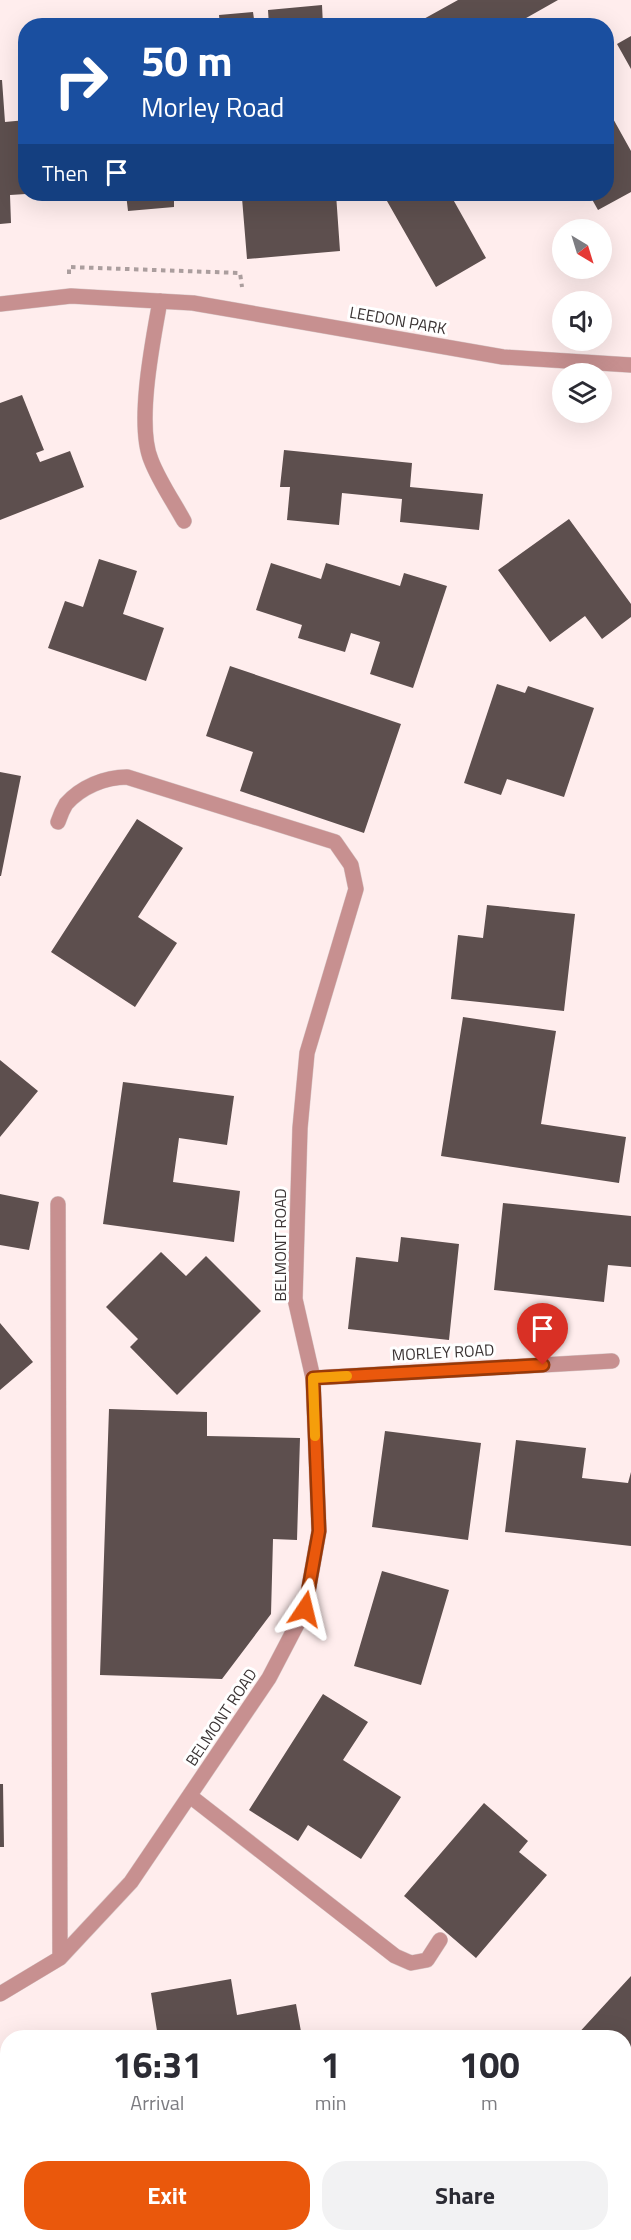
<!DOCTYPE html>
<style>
:root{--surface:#fff;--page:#f2f2f3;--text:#2b2b33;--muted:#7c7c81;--accent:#ea580c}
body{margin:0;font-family:"Titillium Web",sans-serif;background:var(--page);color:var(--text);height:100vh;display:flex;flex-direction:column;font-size:22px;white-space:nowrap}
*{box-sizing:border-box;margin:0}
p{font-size:20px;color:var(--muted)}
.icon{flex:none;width:33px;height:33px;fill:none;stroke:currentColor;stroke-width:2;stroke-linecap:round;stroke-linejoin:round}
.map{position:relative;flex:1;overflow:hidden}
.drawer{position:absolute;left:0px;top:2030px;width:632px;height:212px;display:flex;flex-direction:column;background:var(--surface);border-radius:24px 24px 0 0;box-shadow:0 6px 24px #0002}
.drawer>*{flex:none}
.banner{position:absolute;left:18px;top:18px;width:596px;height:183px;border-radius:24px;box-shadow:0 6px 24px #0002;background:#1a4fa0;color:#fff;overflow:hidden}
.needle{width:39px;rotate:142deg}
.tools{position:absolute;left:552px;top:219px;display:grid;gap:12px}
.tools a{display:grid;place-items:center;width:60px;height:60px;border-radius:50%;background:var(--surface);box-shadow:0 6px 24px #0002;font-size:30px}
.pin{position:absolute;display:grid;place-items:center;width:51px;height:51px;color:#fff;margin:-62px -26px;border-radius:50% 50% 50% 0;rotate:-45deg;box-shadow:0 0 6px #0007}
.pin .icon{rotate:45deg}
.me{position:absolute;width:66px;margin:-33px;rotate:10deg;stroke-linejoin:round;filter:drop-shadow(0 0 4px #0008)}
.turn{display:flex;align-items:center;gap:21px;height:126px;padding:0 24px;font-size:27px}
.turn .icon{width:78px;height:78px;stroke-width:2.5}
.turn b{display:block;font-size:42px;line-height:51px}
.then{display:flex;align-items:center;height:57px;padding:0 24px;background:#0003;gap:12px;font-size:22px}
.eta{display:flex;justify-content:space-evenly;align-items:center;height:102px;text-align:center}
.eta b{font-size:36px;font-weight:700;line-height:42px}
.action{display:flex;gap:12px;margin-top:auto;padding:12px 24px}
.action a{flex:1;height:69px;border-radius:24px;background:var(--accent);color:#fff;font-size:24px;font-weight:700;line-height:69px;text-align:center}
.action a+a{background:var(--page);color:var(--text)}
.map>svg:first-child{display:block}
.building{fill:#5d4f4e}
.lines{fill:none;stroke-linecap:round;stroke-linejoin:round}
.minor-casing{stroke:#d8c8c8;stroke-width:16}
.path{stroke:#ab9e9e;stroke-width:4;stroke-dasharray:4.5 4.5;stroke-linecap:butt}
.minor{stroke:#c79090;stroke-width:15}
.route-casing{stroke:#983908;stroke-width:15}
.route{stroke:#ea580c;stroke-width:10}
.slow{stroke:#f59e0b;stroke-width:10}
.labels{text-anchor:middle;stroke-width:6;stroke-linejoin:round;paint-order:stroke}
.street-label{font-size:16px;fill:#3b3434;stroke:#fff}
</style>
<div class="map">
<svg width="631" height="2240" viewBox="0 0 631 2240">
<rect width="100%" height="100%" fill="#ffeded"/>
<path class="building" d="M458 0H558L512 26H411Z
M322 5 323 26H269L268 10Z
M253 12 255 26H220L219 15Z
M631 36V69L617 44Z
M0 80H2L5 122 26 120V194L10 195 11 223 0 224Z
M606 106 631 151V192L598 210 589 194H606Z
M126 194H216V195L174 199V207L128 211Z
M278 194H336L340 251 247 259 242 198Z
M383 194H450L486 258 436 287Z
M22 395 44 450 36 453 40 462 70 451 84 487 0 520V403Z
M284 450 412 463 410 487 483 494 479 530 400 522 402 499 342 493 339 525 287 520 290 487H280Z
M569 519 631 604V617L602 639 585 616 550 642 498 570Z
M99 559 137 571 123 614 164 628 146 681 48 648 65 601 83 607Z
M271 563 321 579 326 563 400 586 404 573 447 586 413 688 370 674 380 642 351 633 345 652 298 638 302 625 256 610Z
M230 666 401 724 364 833 240 791 253 752 206 736Z
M497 684 525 693 528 686 594 708 564 797 507 779 501 795 464 783Z
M0 772 21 776 1 876H0Z
M137 819 183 848 138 917 177 943 135 1007 51 952Z
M487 905 575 914 564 1011 451 999 458 935 483 938Z
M463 1017 556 1031 541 1124 626 1137 619 1183 441 1156Z
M0 1060 38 1091 0 1137Z
M123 1082 234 1096 227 1145 179 1138 173 1182 240 1191 234 1242 103 1224Z
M0 1194 39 1202 29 1250 0 1245Z
M503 1203 631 1216V1267L608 1265 604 1302 494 1290Z
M401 1237 459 1244 449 1340 348 1329 356 1257 398 1262Z
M161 1252 186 1276 206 1256 261 1311 177 1395 130 1347 138 1339 106 1307Z
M0 1323 33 1362 0 1390Z
M109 1409 207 1412V1436L300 1438 297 1540 273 1539 271 1614 222 1679 100 1675Z
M385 1431 481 1443 468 1540 372 1527Z
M516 1440 586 1448 582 1478 628 1483 631 1472V1546L505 1532Z
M382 1571 449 1590 421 1685 354 1666Z
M323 1694 368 1722 343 1760 401 1797 361 1859 308 1825 298 1841 249 1810Z
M0 1784H3L4 1847H0Z
M484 1803 528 1841 519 1852 547 1875 476 1958 404 1896Z
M631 1976V2133L624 2142V2037H575Z
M231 1979 237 2015 296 2004 302 2037H158L151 1993Z
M8 2088V2156L2 2159 0 2154V2092Z
M8 2162V2226L0 2211V2166Z
M144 2234H198L200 2240H124Z
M424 2234H600L597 2240H448Z"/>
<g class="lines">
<g class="minor-casing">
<path id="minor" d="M160 301C153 340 136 424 151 460 159 481 173 501 184 521
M0 304 71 296 193 303 503 357 631 365
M58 1204 60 1958
M313 1378 612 1361
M190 1796 395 1956 411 1963 427 1960 440 1940
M0 1994 60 1958 131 1882 269 1678 305 1609 319 1531 313 1378 295 1299 300 1128 307 1053 356 889 351 865 335 842 127 777C105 777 81 787 66 804 63 809 60 816 58 822"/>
</g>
<path class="path" d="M69 274V267L240 273 242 287"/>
<use href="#minor" class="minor"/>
</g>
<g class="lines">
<g class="route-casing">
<path id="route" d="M305 1609 319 1531 313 1378 543 1365"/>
</g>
<use href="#route" class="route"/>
<path class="slow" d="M315 1436 313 1378 347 1376"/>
</g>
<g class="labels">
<g class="street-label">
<text transform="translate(398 320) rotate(10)" y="6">LEEDON PARK</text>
<text transform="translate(280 1245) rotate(-90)" y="6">BELMONT ROAD</text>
<text transform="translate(443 1352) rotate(-3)" y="6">MORLEY ROAD</text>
<text transform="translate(221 1717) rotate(-56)" y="6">BELMONT ROAD</text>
</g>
</g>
</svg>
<div class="tools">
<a><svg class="needle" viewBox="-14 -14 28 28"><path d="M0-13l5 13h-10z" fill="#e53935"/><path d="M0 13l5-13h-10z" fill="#7c7c81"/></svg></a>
<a><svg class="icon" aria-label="sound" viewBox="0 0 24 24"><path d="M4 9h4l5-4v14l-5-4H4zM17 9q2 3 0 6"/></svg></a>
<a><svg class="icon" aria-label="layers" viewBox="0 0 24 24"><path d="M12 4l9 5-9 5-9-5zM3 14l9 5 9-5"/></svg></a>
</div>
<div class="pin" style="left:543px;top:1365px;background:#d93025"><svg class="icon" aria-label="arrive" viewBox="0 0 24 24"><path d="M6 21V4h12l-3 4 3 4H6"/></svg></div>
<svg class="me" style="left:305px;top:1609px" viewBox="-20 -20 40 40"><path d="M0-17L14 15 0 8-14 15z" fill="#ea580c" stroke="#fff" stroke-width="4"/></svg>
<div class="banner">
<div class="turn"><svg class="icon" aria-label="right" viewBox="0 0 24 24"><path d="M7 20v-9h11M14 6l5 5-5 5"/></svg><div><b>50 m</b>Morley Road</div></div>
<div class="then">Then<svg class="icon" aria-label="arrive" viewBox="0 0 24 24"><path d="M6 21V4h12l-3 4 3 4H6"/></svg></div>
</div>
<section class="drawer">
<div class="eta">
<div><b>16:31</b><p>Arrival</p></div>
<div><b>1</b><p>min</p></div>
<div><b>100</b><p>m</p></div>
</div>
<div class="action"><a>Exit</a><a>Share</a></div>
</section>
</div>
